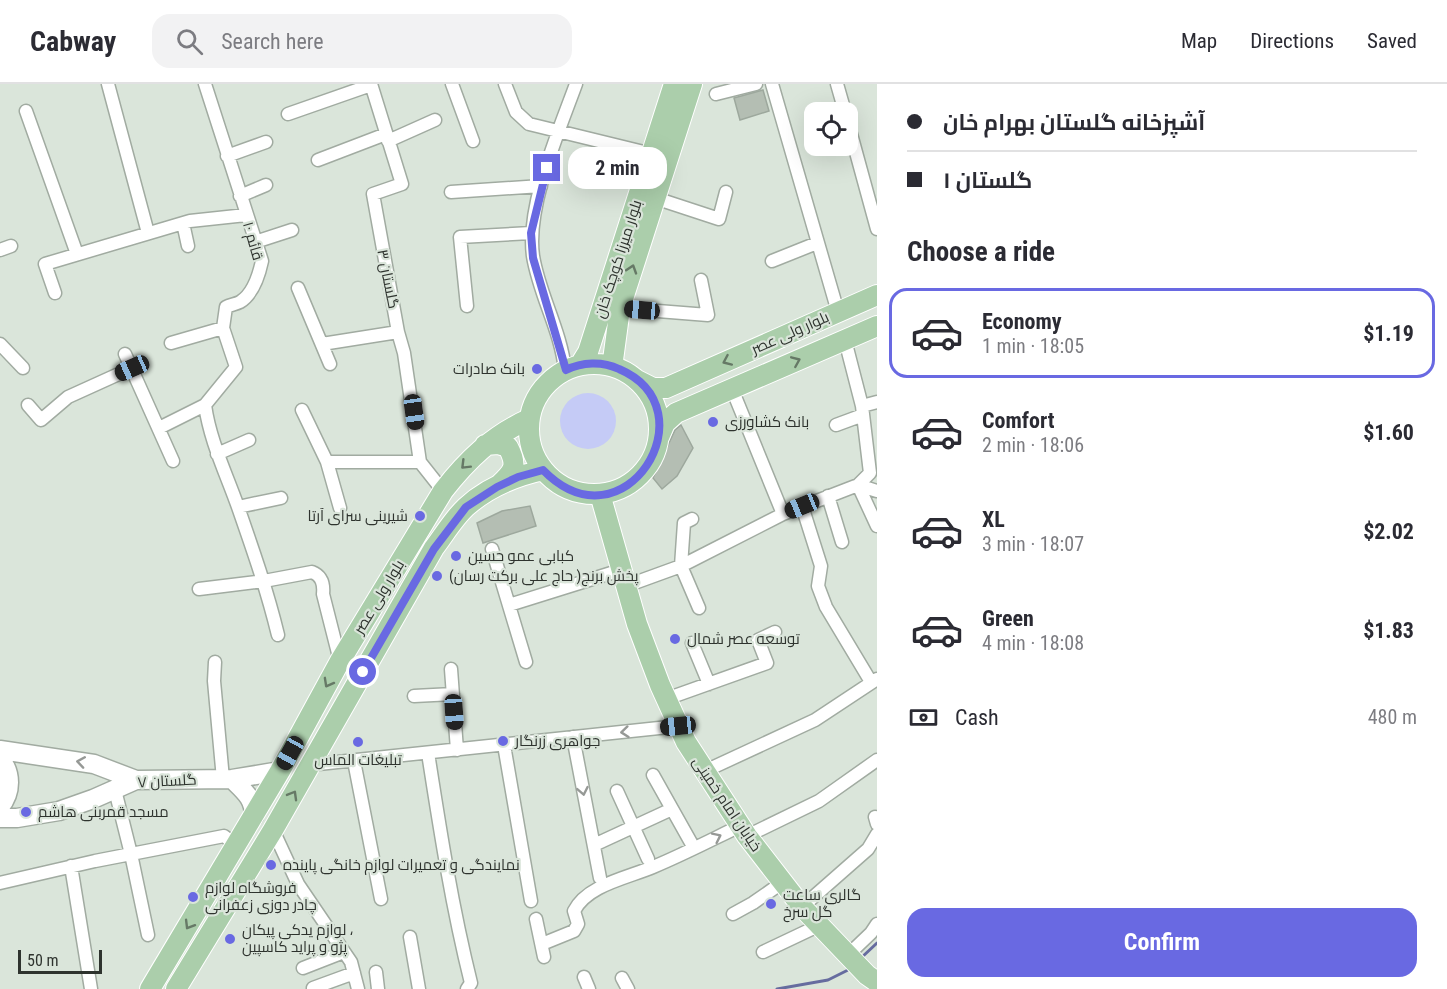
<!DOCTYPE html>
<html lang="en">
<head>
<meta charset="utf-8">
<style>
	body { margin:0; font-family:"Roboto Condensed",Cairo,sans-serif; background:#f2f2f3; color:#2b2b33; height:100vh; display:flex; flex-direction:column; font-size:22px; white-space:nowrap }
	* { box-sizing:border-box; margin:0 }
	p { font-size:20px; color:#7c7c81 }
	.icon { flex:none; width:33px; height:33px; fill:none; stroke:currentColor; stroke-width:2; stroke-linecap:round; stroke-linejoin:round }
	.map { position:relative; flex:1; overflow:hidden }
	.sheet { display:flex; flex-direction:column; background:#fff; width:570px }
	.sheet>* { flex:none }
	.top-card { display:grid; align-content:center; height:132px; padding:0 30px; background:#fff }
	.fabs { position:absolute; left:804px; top:18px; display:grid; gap:12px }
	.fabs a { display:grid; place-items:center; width:54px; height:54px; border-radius:12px; background:#fff; box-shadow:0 6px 24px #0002; font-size:30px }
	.scale { position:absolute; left:18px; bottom:15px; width:84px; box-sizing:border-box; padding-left:6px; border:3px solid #2e332e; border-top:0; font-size:16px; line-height:21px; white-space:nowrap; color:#2e332e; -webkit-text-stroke:4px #dae5da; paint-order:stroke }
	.end { position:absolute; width:27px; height:27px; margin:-14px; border:8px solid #6969e2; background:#fff; box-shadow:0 0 0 3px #fff }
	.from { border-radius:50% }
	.bubble { position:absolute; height:42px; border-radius:18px; background:#fff; box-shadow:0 6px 24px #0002; font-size:20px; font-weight:700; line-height:42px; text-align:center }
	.car { position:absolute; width:18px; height:36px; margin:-18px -9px; border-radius:8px; box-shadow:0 0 4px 2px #0007; background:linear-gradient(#222 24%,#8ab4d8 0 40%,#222 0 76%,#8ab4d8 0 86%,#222 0) }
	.top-card b { display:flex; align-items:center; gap:21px; height:57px; font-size:22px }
	.top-card b+b { border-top:2px solid #e1e1e2 }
	.top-card i { width:15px; height:15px; background:#2b2b33 }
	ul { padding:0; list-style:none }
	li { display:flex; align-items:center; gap:18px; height:90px; margin:0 12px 9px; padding:0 18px; border:3px solid transparent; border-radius:18px }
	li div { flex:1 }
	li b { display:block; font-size:22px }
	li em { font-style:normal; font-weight:700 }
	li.current { border-color:#6969e2 }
	li>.icon { width:54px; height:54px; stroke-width:1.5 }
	h2 { padding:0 30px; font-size:27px; line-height:72px }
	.pay { display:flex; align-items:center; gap:15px; height:66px; padding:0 30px; font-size:22px }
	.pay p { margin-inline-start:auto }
	.primary-button { display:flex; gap:12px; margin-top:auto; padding:12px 30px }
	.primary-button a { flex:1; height:69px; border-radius:18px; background:#6969e2; color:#fff; font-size:24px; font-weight:700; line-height:69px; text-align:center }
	header { display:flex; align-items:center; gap:36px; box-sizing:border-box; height:84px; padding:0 30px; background:#fff; border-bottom:2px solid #e1e1e2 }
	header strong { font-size:28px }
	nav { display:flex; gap:33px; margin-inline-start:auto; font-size:21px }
	.search { width:420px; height:54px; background:#f2f2f3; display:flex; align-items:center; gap:15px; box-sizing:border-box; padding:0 21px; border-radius:18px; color:#7c7c81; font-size:22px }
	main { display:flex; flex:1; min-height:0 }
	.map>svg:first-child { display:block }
	.green { fill:#c5cbf6 }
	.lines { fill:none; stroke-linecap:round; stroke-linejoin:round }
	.stream { stroke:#666c9f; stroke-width:3 }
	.building { fill:#b4beb3; stroke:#9da89d; stroke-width:1.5 }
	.street-casing { stroke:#a1aba1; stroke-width:15 }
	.secondary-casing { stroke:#a1aba1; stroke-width:21 }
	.primary-casing { stroke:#fff; stroke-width:22 }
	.street { stroke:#fff; stroke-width:12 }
	.secondary { stroke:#fff; stroke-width:18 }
	.primary { stroke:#abceab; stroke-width:20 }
	.oneway { stroke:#667966 }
	.oneway2 { stroke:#969996 }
	.route { stroke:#6969e2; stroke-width:8 }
	.poi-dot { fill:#6969e2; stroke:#dae5da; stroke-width:2 }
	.labels { text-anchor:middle; stroke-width:4.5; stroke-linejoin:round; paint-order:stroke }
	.street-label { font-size:15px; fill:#2e332e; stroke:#dae5da }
	.poi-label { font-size:15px; fill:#2e332e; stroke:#dae5da; text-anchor:start }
</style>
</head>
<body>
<header>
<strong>Cabway</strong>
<div class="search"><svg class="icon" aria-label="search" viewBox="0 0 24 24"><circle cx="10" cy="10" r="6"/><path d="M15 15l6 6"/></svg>Search here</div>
<nav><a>Map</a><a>Directions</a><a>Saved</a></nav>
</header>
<main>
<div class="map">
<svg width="877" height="905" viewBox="0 0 877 905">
	<rect width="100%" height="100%" fill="#dae5da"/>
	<path class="green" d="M560 337a28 28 0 1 1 56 0a28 28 0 1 1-56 0Z"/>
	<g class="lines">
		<path class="stream" d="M861,874l16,-15
			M777,905l51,-9 22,-11"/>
	</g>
	<path class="building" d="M763,6l6,21 -29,9 -6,-22z
		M681,341l12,23 -16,28 -15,13 -9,-11 22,-48z
		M530,422l6,20 -53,17 -6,-20 25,-12z"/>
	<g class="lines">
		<defs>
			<path id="street" d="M108,0l40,149
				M205,0l57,177c-3,14 -9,33 -22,41 -4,2 -10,3 -14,5l-3,21 13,39 -31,38c5,36 21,68 33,102 15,43 29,83 40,128
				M371,0l31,100 -29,10 25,138 6,21 16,109 23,29
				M452,0l21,57
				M505,0l11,28 13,12 123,30
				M772,0l66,228
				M837,0l8,28
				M716,10l40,-10
				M26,27l51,143
				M288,30l83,-29
				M848,39l29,106
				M388,57l47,-21
				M227,72l39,-14
				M318,76l68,-26
				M451,108l90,-6
				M240,112l26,-11
				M655,114l64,21 7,-27
				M183,139l5,23
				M255,158l37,-12
				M0,166l11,-4
				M772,177l45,-18
				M298,204l32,76
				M55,209l-10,-29 145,-43 56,-6
				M467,222l-7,-69 71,-4
				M620,224l88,7 -7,-35
				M171,259l52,-15
				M0,260l23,24
				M322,260l76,-12
				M125,270l48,107
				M565,286c-4,-39 -26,-76 -32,-114 -7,-50 26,-125 43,-172
				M732,305l51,125
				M28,321l13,15 27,-23 64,-29
				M862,322l15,-4
				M302,326l25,52 13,46
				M836,341l27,-10
				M159,344l46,-23
				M217,370l32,-14
				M327,378h93
				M858,401l19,41
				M858,401l19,6
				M828,412l14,46
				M802,422l19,60 -3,20 8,21 45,75
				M238,423l43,-9
				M692,435l-8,4 -3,43 18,42
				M492,465l34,113
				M626,502l55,-20 102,-52 75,-29 12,-12 -8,-67 -17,-66
				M199,505l65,-8 48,-9c10,4 12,12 11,22l17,67
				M509,521l112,-35
				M692,559l17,41
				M215,578l-1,19 9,98
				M451,585l6,81
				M414,612l39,-2
				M666,615l101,-36 -9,-23 17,-8
				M573,653l27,141
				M504,661l27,156
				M428,669c12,77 24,154 43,230l-4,6
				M354,677l27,138
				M309,681l369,-39
				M705,687l110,-51 62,-41
				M653,691l41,73
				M115,706l16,64 17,81
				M617,707l31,68
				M875,733l2,7
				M273,746l25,54 53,78 7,27
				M747,752l72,-35 58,-41
				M594,761l78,-36
				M71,782l20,123
				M0,799l95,-22 129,-25 12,9
				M802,823l66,-58 9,-15
				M733,830l20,-11 30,-21
				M536,835l8,38
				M410,853l9,52
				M542,860l32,-13 4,-7 -4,-13c13,-26 53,-33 79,-44 29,-12 58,-27 87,-41
				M763,868l57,-27
				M848,871l23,-22 6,-9
				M303,884l41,-16
				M376,888l2,17
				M584,893l5,12
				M622,894l6,11
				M313,904l41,-15"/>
			<path id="secondary" d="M0,666l94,14 42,16
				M0,674c12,15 12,34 0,49
				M232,695c12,12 22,19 22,37
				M0,734h17l42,-7 34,-12 43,-19 96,-1 48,-8"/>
			<path id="primary" d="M529 345a65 65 0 1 1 130 0a65 65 0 1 1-130 0Z
				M580,281l8,-13 86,-268
				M615,283l-2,-7 7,-52 72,-224
				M637,296l16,8h13l211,-93
				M659,353l6,-14 11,-10 201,-87
				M485,361l13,-1 10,3c10,19 6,24 -9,38
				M600,410l37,130 23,61 26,57 61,94 55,71 65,68 10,7
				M150,905l130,-218 60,-110 103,-170c24,-31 50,-56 86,-72
				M176,905l97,-159 161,-282c10,-13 20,-30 32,-41 21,-19 50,-31 77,-37"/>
		</defs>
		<use href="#street" class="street-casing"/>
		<use href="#secondary" class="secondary-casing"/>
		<use href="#primary" class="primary-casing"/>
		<use href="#street" class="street"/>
		<use href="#secondary" class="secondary"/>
		<use href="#primary" class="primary"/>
	</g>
	<defs><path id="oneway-chevron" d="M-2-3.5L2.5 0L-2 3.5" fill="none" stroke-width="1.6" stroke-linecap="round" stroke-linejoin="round" transform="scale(1.5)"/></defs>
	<g class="oneway">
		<use href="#oneway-chevron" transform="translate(632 185) rotate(-72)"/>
		<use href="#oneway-chevron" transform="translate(727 277) rotate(156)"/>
		<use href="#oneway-chevron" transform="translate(796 277) rotate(-23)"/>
		<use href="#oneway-chevron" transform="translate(465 381) rotate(135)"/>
		<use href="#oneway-chevron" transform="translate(328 599) rotate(119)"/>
		<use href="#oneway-chevron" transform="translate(293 711) rotate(-60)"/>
		<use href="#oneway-chevron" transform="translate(189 841) rotate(121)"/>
	</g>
	<g class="oneway2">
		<use href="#oneway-chevron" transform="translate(625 648) rotate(174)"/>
		<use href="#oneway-chevron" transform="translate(81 678) rotate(-171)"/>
		<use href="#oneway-chevron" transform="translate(583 707) rotate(79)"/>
		<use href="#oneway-chevron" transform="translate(717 753) rotate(-26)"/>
	</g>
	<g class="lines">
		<path class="route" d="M363,588l71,-123 32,-42 31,-20 21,-10 25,-7c81,83 170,-61 76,-101 -17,-8 -37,-7 -53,1l-33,-112 -2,-25 16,-65"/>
	</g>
	<g class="poi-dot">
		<circle cx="537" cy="285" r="6"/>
		<circle cx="713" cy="338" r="6"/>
		<circle cx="420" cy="432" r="6"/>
		<circle cx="456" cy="472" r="6"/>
		<circle cx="437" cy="492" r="6"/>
		<circle cx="675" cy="555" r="6"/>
		<circle cx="503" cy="657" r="6"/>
		<circle cx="358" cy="658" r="6"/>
		<circle cx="26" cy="728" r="6"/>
		<circle cx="271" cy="781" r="6"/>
		<circle cx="193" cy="813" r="6"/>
		<circle cx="771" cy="820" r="6"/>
		<circle cx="230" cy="855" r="6"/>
	</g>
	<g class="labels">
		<g class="street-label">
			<text transform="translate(253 157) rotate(74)" y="5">قائم ۱۰</text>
			<text transform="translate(618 175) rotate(-72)" y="5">بلوار میرزا کوچک خان</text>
			<text transform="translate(388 195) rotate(79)" y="5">گلستان ۳</text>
			<text transform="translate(790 249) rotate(-24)" y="5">بلوار ولی عصر</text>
			<text transform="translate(379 513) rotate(-59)" y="5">بلوار ولی عصر</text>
			<text transform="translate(167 697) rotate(-3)" y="5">گلستان ۷</text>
			<text transform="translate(727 720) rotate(56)" y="5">خیابان امام خمینی</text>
		</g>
		<g class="poi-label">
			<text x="525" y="290" text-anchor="end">بانک صادرات</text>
			<text x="725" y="343">بانک کشاورزی</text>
			<text x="408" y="437" text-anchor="end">شیرینی سرای آرتا</text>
			<text x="468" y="477">کبابی عمو حسین</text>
			<text x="449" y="497">پخش برنج( حاج علی برکت رسان)</text>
			<text x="687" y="560">توسعه عصر شمال</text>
			<text x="515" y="662">جواهری زرنگار</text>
			<text x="358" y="681" text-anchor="middle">تبلیغات الماس</text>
			<text x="38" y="733">مسجد قمربنی هاشم</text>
			<text x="283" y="786">نمایندگی و تعمیرات لوازم خانگی پاینده</text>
			<text x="205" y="809">فروشگاه لوازم<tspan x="205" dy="17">چادر دوزی زعفرانی</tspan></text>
			<text x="783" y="816">گالری ساعت<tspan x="783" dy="17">گل سرخ</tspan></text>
			<text x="242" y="851">لوازم یدکی پیکان ،<tspan x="242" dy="17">پژو و پراید کاسپین</tspan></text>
		</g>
	</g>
</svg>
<div class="fabs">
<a><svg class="icon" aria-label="locate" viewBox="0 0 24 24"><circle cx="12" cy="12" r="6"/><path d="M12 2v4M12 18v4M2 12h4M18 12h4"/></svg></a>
</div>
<div class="scale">50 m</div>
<i class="end from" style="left:363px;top:588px"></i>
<i class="end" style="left:547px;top:84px"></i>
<div class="bubble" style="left:568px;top:63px;width:99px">2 min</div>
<i class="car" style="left:642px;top:226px;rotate:275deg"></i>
<i class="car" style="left:132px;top:284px;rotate:246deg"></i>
<i class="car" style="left:414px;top:328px;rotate:172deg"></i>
<i class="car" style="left:802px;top:422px;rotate:248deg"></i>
<i class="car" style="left:454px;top:628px;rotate:176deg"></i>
<i class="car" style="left:678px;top:642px;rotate:264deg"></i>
<i class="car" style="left:290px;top:669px;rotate:209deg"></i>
</div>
<section class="sheet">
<div class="top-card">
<b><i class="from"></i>آشپزخانه گلستان بهرام خان</b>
<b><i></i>گلستان ۱</b>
</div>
<h2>Choose a ride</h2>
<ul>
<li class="current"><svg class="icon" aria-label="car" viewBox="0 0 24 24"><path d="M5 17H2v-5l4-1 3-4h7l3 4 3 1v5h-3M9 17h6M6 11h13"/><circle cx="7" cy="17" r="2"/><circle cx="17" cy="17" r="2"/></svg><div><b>Economy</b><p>1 min · 18:05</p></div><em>$1.19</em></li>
<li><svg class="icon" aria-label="car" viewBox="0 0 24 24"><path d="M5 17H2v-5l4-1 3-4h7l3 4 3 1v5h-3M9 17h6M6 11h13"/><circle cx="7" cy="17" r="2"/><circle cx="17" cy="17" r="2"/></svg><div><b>Comfort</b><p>2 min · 18:06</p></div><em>$1.60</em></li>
<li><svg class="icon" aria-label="car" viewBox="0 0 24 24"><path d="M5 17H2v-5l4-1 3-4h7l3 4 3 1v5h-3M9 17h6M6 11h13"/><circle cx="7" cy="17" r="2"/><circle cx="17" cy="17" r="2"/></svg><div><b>XL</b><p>3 min · 18:07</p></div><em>$2.02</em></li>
<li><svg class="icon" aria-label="car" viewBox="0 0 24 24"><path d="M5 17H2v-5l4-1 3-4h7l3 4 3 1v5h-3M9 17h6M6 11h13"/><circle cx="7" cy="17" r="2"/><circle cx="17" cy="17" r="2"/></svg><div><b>Green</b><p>4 min · 18:08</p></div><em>$1.83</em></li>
</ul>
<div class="pay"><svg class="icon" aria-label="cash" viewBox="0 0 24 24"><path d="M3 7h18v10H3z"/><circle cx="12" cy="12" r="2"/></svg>Cash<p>480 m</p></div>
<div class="primary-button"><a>Confirm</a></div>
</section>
</main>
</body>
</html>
